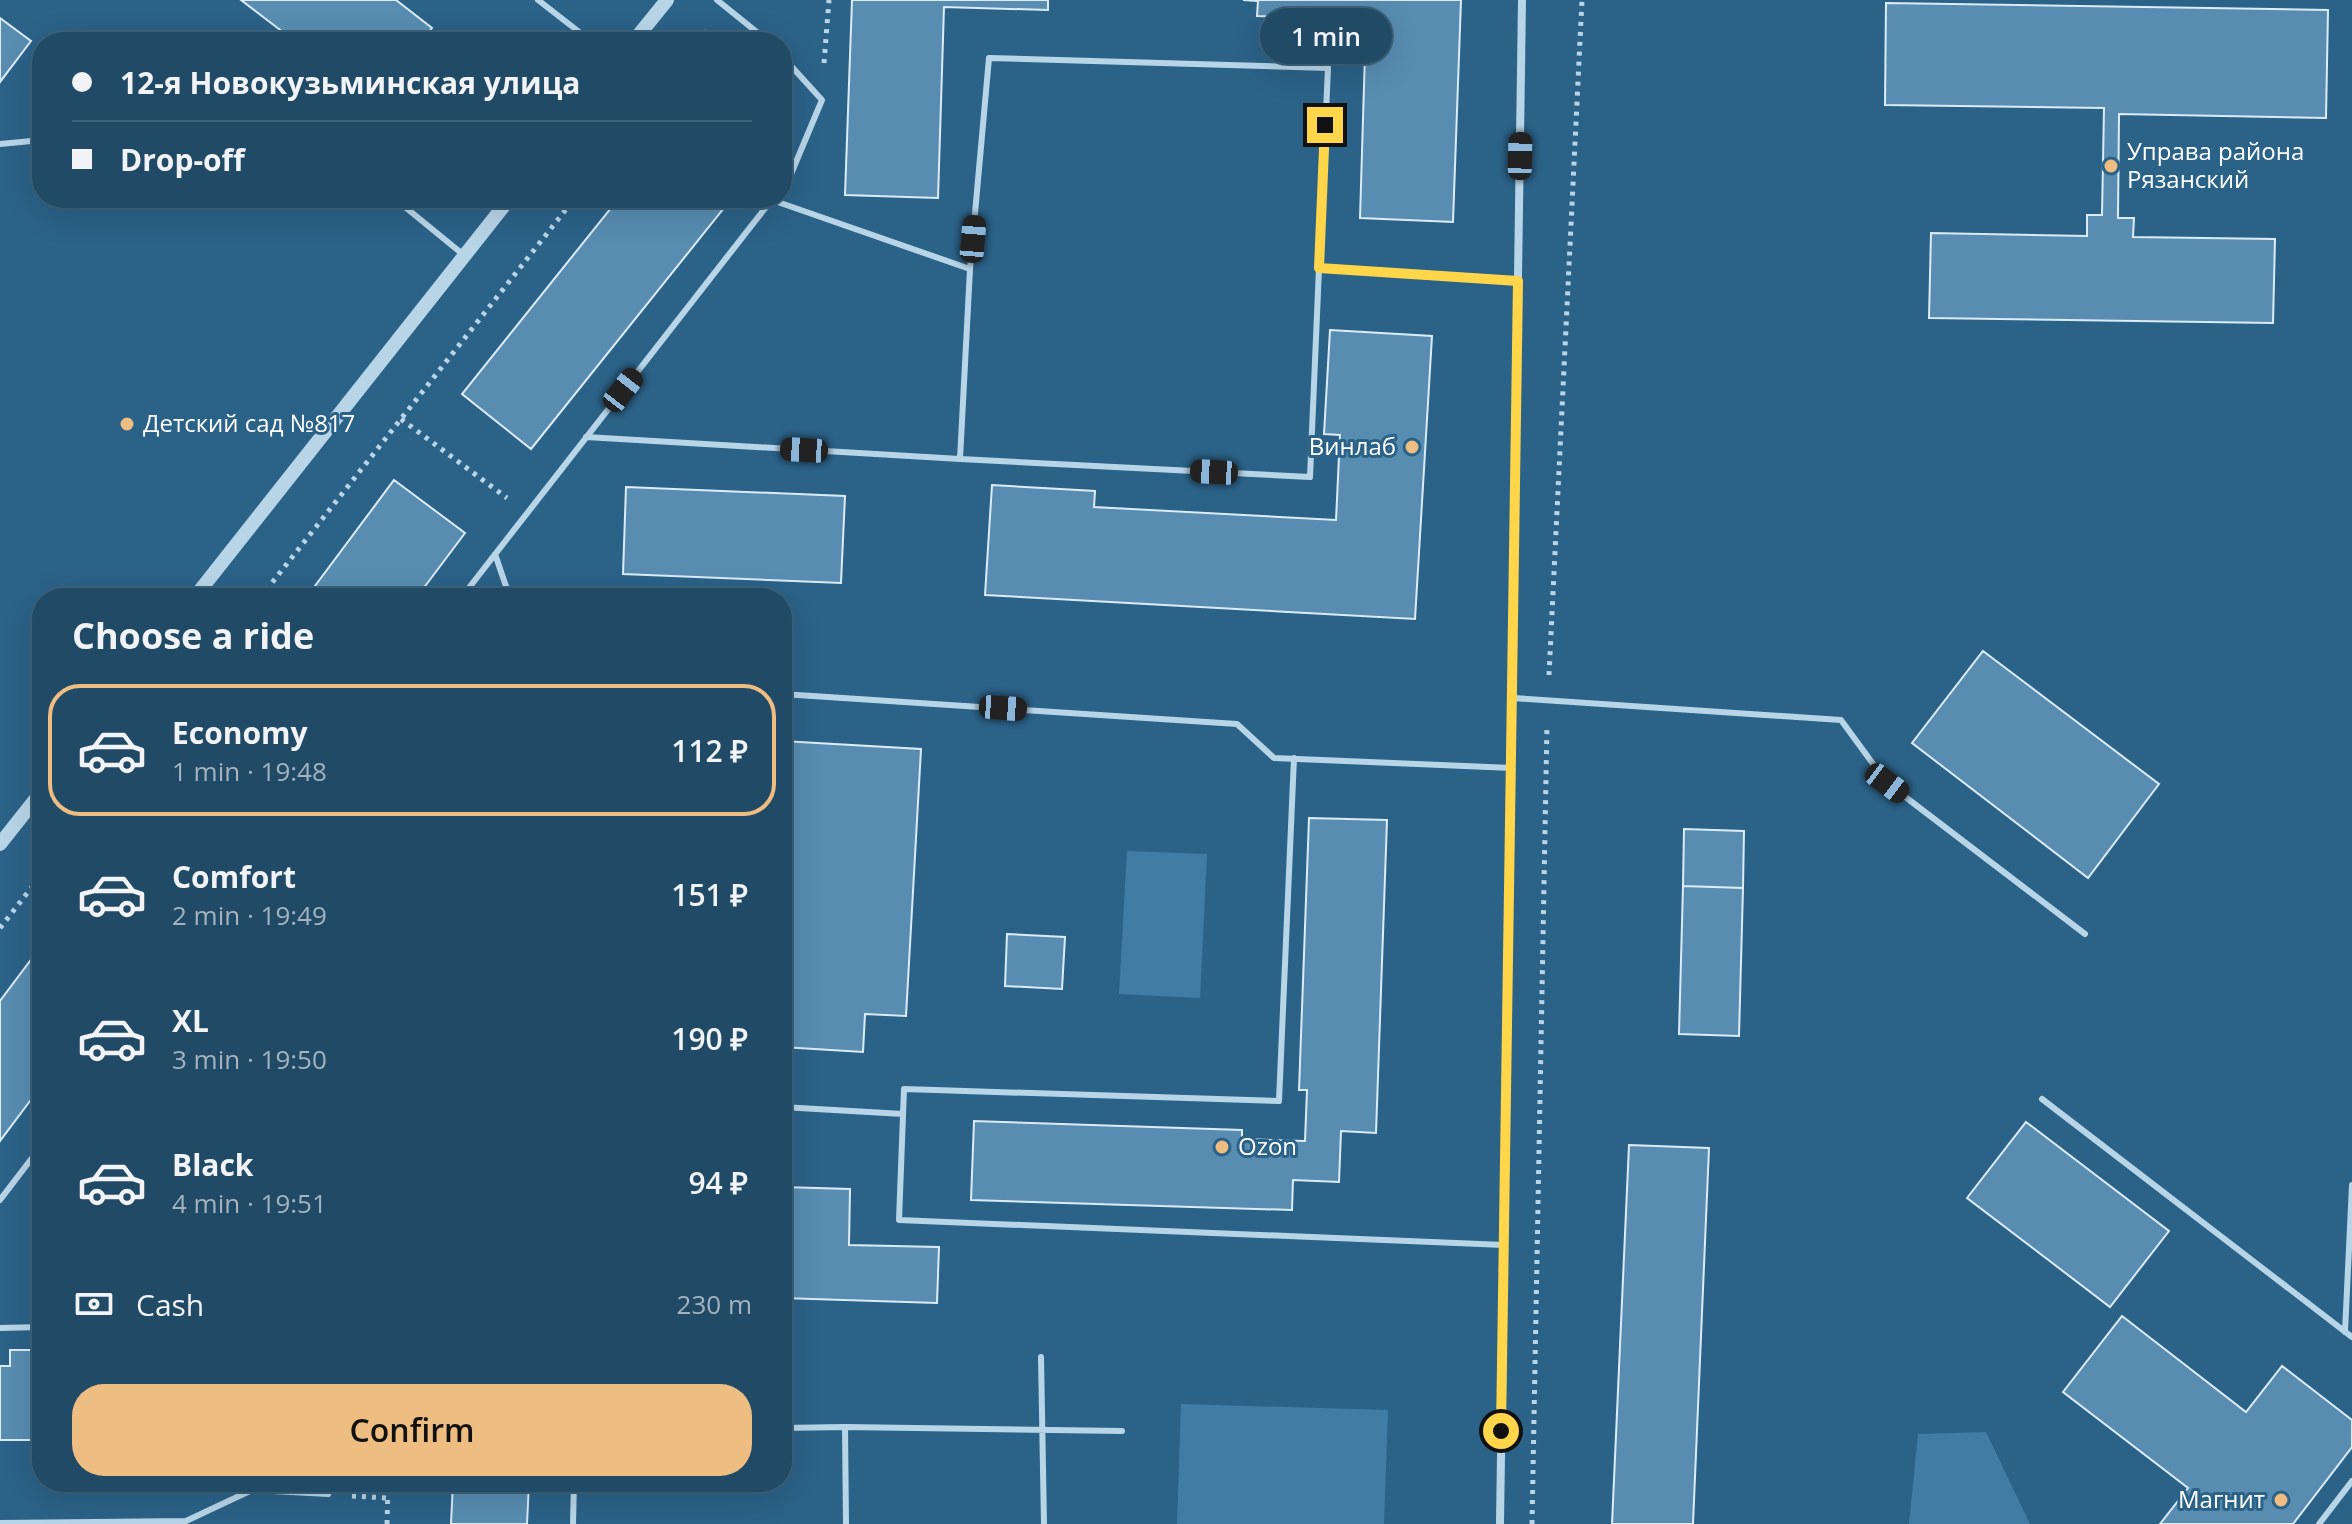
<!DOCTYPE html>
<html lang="en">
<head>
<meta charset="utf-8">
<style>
	body { margin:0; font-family:"Open Sans",sans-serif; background:#2d546f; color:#f1f3f6; height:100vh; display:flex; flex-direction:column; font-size:30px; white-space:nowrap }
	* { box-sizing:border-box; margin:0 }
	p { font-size:26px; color:#a2b3bf }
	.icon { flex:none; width:44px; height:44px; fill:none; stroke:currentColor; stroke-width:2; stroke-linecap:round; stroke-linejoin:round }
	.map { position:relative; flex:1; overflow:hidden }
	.sheet { position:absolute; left:32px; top:588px; width:760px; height:904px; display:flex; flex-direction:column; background:#204a66; border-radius:32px; box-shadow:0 8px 32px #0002,0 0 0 2px #3d627a }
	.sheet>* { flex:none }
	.guide { position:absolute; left:32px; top:32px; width:760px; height:176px; border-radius:32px; box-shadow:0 8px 32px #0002,0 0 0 2px #3d627a; display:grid; align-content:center; height:176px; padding:0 40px; background:#204a66 }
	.end { position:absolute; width:36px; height:36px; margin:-18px; border:10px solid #ffd54a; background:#111; box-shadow:0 0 0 4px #111 }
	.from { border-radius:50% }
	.bubble { position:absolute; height:56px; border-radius:28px; background:#204a66; box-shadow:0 8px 32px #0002,0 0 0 2px #3d627a; font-size:26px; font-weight:600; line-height:56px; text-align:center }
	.car { position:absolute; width:24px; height:48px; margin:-24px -12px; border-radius:10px; box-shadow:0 0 6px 2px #0007; background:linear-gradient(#222 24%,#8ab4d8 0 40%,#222 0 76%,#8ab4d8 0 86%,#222 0) }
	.guide b { display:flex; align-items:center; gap:28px; height:76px; font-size:30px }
	.guide b+b { border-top:2px solid #3d627a }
	.guide i { width:20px; height:20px; background:#f1f3f6 }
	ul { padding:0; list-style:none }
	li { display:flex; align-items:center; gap:24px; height:132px; margin:0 16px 12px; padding:0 24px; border:4px solid transparent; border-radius:32px }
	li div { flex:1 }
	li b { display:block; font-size:30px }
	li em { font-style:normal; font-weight:600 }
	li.active { border-color:#edbd81 }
	li>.icon { width:72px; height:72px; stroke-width:1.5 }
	h2 { padding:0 40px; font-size:36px; line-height:96px }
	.pay { display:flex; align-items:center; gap:20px; height:88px; padding:0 40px; font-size:30px }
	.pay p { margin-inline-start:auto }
	.action { display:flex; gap:16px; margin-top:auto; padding:16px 40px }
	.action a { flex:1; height:92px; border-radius:32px; background:#edbd81; color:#111; font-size:32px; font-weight:600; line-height:92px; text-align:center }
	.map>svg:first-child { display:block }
	.green { fill:#417ca4 }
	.building { fill:#588db1; stroke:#dcecf7; stroke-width:2 }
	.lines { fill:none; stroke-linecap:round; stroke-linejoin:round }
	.path { stroke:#b8d5e8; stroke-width:5; stroke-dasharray:4 6; stroke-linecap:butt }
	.service { stroke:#b8d5e8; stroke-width:6 }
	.minor { stroke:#b8d5e8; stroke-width:8 }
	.tertiary { stroke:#b8d5e8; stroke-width:14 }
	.route { stroke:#ffd54a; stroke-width:10 }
	.poi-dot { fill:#edbd81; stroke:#2b6288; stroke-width:3 }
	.labels { text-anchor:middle; stroke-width:6; stroke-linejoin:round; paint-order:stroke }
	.poi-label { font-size:24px; fill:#fff; stroke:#2b6288; text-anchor:start }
</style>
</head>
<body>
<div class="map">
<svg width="2352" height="1524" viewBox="0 0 2352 1524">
	<rect width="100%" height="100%" fill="#2b6288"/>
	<path class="green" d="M1127,851l80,3 -7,144 -81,-4z
		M1181,1404l207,6 -4,114h-207z
		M1986,1432l44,92h-121l9,-90z"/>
	<path class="building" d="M241,0h155l36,28 -11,14h-125z
		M852,0h196v10l-104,-3 -6,191 -93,-3z
		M1243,0h218l-8,222 -93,-4 6,-198 -109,-4 1,-15z
		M1886,3l442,7 -2,108 -207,-4 -1,104h16l-1,19 142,2 -2,84 -344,-5 2,-85 156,3v-21h15l2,-107 -219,-3z
		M0,18l31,23 -31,41z
		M619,198h113l-201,251 -69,-55z
		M1330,330l102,6 -17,283 -430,-24 7,-110 103,6 -1,16 242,13 4,-85 -16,-1z
		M394,480l71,53 -36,48 -13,17h-110z
		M626,487l219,9 -4,87 -218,-9z
		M1983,651l176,133 -71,94 -176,-135z
		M782,741l139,8 -15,267 -41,-2 -2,38 -81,-5z
		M1309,818l78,2 -11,313 -35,-2 -2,51 -46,-2 -1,30 -321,-10 3,-79 268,9v9l63,2 2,-51h-8z
		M1684,829l60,2 -1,57 -60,-2z
		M1683,886l60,2 -4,148 -60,-2z
		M1007,934l58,3 -3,52 -57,-3z
		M42,945v140l-42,56v-140z
		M2026,1122l143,109 -59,76 -143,-109z
		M1629,1145l80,3 -16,376h-81z
		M782,1187l68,2 -1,56 90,2 -2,56 -155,-5z
		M2122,1316l124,96 36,-46 70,54v27l-59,77h-133l28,-36 -125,-96z
		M10,1350h32v90h-42v-74h10z
		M453,1482h76l-2,42h-76z"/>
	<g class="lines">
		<path class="path" d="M698,42l12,-15
			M824,63l5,-63
			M401,419l106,79
			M260,598l315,-400
			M1549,675l33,-675
			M0,928l42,-54
			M352,1496l35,2
			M387,1524l1,-42
			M1532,1524l15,-799"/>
		<path class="service" d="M538,0l54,42
			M717,0l52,42
			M782,56l40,44 -31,74 -9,12
			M0,144l42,-4
			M394,198l71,58
			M772,200l198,69
			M1319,268l-9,209 -350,-18 10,-190 19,-211 339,10 -9,200 199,13
			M586,437l374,22
			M495,554l15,44
			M461,598l312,-400
			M782,694l455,30 37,34 238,10
			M1513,698l328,22 46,63 198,151
			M1294,758l-15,343 -375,-12 -5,131 605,25
			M2042,1099l310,238
			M782,1107l121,7
			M0,1200l42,-55
			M0,1328l42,-1
			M2345,1332l7,-147
			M1041,1357l3,167
			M845,1427l277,4
			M782,1428l63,-1 1,97
			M0,1523l186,-2 66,-31 76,4v-12
			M573,1524l1,-42
			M2319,1524l33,-43"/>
		<path class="minor" d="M1500,1524l22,-1524"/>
		<path class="tertiary" d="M633,42l34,-42
			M194,598l316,-400
			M0,844l42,-53"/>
	</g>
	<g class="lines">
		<path class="route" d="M1325,125l-6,143 199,13 -17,1150"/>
	</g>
	<g class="poi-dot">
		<circle cx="2111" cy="166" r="8"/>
		<circle cx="127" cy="424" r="8"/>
		<circle cx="1412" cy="447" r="8"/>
		<circle cx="1222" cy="1147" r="8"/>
		<circle cx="2281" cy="1500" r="8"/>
	</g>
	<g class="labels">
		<g class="poi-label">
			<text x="2127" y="160">Управа района<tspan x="2127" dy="28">Рязанский</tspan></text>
			<text x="143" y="432">Детский сад №817</text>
			<text x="1396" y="455" text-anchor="end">Винлаб</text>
			<text x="1238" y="1155">Ozon</text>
			<text x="2265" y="1508" text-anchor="end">Магнит</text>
		</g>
	</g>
</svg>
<i class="end from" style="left:1501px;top:1431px"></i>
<i class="end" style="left:1325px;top:125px"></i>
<div class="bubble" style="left:1260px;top:8px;width:132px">1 min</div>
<i class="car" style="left:1520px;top:156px;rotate:1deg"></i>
<i class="car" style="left:973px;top:239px;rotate:5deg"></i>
<i class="car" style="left:623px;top:390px;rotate:38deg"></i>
<i class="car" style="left:804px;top:450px;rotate:273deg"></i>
<i class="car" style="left:1214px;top:472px;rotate:273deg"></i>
<i class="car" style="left:1003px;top:708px;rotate:94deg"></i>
<i class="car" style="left:1887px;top:783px;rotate:127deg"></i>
<div class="guide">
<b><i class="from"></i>12-я Новокузьминская улица</b>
<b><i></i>Drop-off</b>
</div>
<section class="sheet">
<h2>Choose a ride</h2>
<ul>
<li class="active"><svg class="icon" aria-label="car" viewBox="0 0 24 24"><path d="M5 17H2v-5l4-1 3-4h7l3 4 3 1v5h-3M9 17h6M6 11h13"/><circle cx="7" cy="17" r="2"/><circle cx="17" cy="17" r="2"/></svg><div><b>Economy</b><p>1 min · 19:48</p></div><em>112 ₽</em></li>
<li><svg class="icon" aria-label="car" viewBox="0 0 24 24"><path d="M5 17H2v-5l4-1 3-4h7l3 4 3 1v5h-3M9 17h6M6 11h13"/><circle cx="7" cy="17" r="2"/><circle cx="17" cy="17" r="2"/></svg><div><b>Comfort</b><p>2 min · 19:49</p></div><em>151 ₽</em></li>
<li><svg class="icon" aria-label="car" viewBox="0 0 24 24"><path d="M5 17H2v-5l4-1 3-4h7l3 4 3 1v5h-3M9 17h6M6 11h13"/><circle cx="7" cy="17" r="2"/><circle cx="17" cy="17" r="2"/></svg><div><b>XL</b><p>3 min · 19:50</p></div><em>190 ₽</em></li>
<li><svg class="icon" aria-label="car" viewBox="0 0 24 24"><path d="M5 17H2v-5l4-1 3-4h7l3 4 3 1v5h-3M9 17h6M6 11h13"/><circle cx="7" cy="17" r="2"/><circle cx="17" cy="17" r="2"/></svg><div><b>Black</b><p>4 min · 19:51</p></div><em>94 ₽</em></li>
</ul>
<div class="pay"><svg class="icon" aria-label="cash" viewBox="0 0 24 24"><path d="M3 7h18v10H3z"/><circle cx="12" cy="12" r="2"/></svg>Cash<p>230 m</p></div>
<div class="action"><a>Confirm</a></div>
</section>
</div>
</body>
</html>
